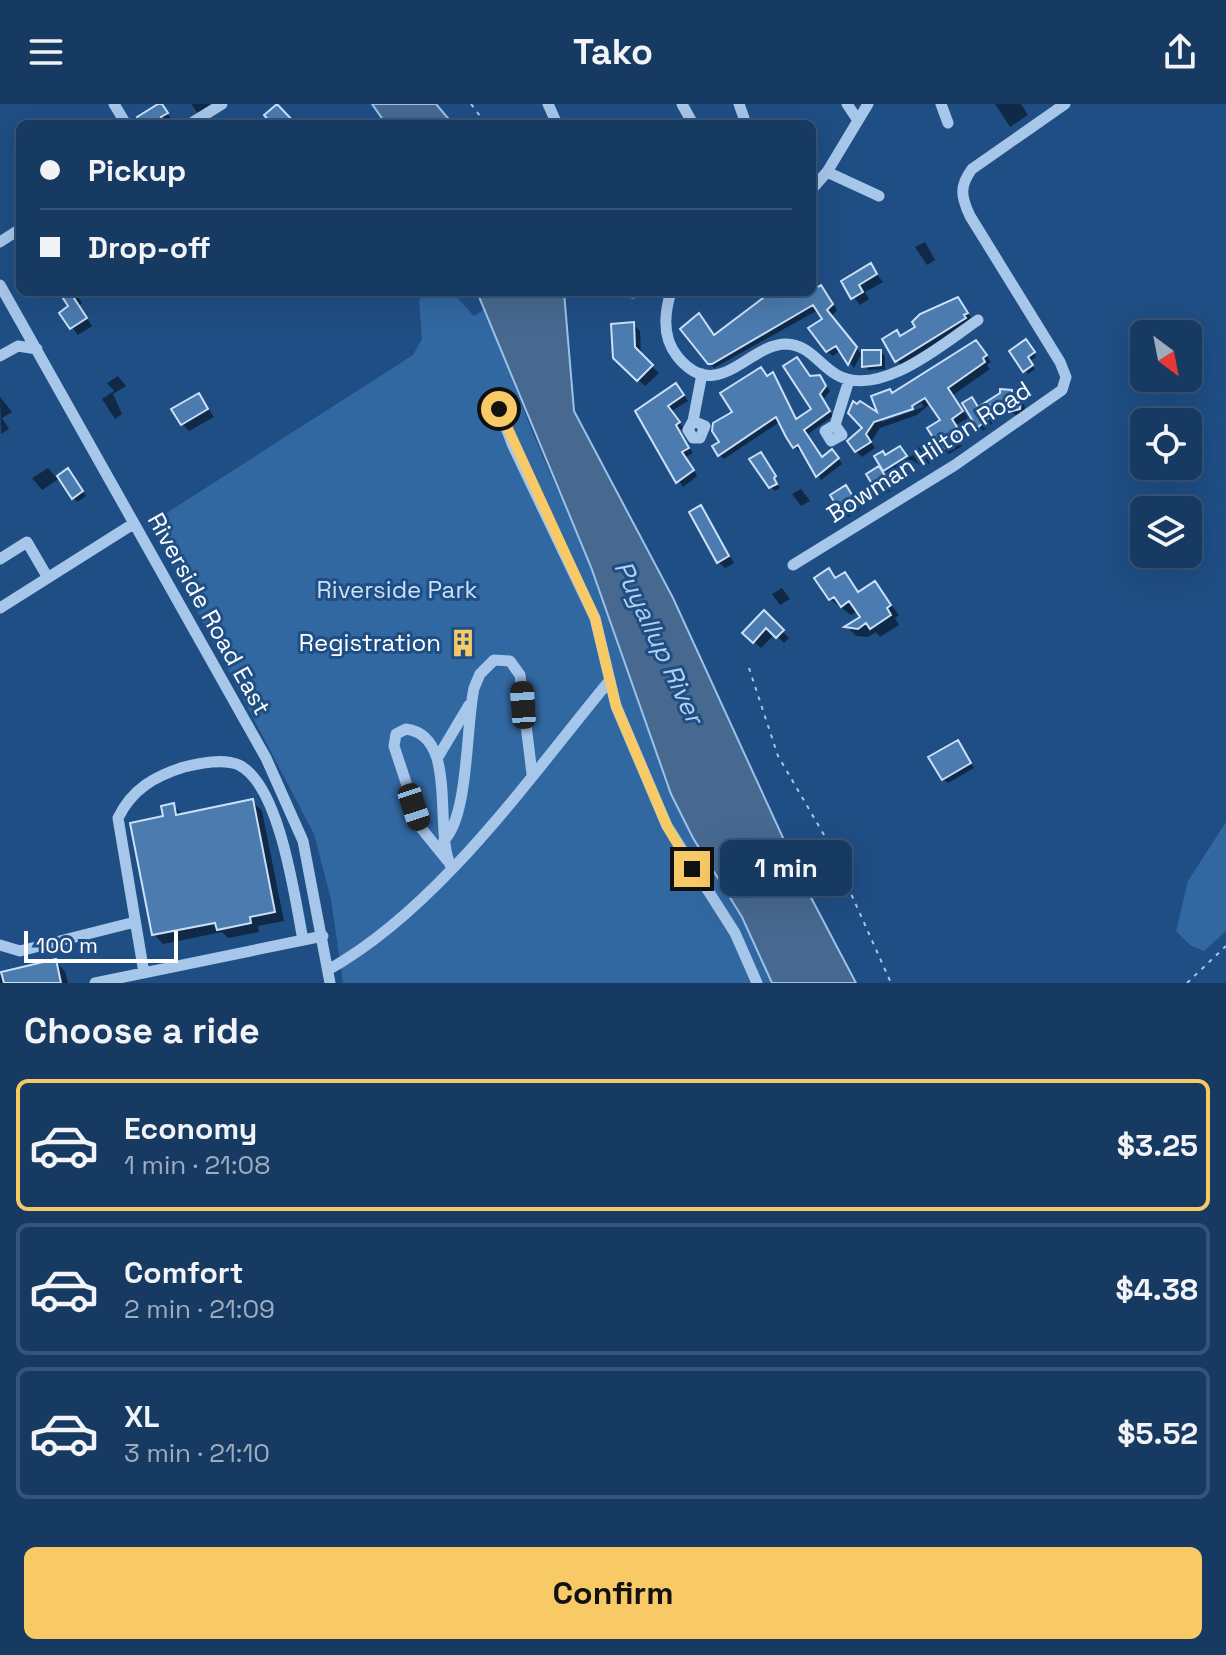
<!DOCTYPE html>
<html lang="en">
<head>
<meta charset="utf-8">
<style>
	body { margin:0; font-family:"Space Grotesk",sans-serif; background:#24456c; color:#f1f3f6; height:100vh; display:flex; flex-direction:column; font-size:30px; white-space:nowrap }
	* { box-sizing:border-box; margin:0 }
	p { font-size:26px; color:#9eadbe }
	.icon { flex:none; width:44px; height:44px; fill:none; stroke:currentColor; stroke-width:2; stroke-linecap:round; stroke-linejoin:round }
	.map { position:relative; height:879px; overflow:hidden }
	.panel { display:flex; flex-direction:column; background:#173a63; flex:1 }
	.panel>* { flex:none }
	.hud { position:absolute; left:16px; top:16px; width:800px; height:176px; border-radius:12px; box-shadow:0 8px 32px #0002,0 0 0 2px #365478; display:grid; align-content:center; height:176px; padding:0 24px; background:#173a63 }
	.needle { width:52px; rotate:148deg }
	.controls { position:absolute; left:1130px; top:216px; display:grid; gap:16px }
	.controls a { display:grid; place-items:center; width:72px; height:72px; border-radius:12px; background:#173a63; box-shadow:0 8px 32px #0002,0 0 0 2px #365478; font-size:40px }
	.scale { position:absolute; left:24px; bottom:20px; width:154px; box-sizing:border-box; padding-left:8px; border:4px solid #fff; border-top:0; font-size:22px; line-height:28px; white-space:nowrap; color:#fff; -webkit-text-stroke:6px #1f4e84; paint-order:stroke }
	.end { position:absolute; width:36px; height:36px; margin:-18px; border:10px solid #f8ca66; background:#111; box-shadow:0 0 0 4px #111 }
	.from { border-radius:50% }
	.bubble { position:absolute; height:56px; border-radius:12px; background:#173a63; box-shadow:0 8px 32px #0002,0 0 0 2px #365478; font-size:26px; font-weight:600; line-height:56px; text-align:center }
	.car { position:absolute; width:24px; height:48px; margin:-24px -12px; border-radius:10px; box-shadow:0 0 6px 2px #0007; background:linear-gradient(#222 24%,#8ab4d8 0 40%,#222 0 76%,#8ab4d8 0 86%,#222 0) }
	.hud b { display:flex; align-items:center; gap:28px; height:76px; font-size:30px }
	.hud b+b { border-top:2px solid #365478 }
	.hud i { width:20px; height:20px; background:#f1f3f6 }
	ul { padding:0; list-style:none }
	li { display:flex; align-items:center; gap:24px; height:132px; margin:0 16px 12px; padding:0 8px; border:4px solid #365478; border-radius:12px }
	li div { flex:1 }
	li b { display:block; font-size:30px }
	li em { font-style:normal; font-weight:600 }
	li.selected { border-color:#f8ca66 }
	li>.icon { width:72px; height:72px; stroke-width:1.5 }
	h2 { padding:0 24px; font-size:36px; line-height:96px }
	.cta { display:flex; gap:16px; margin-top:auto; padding:16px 24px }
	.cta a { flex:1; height:92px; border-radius:12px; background:#f8ca66; color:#111; font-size:32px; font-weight:600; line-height:92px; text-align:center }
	header { display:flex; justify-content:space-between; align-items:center; height:104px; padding:0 24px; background:#173a63; font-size:36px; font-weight:600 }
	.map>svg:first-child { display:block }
	.green { fill:#3268a2 }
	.water { fill:#476990; stroke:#9ac2eb; stroke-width:2 }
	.shadow { fill:#0007; fill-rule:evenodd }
	.building { fill:#4b7baf; stroke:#cbe0f7; stroke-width:2 }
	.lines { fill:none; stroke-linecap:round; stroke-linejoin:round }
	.path { stroke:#a6c6ea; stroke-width:2; stroke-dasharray:4 6; stroke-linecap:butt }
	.minor { stroke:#a6c6ea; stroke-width:11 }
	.route { stroke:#f8ca66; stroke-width:10 }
	.labels { text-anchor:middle; stroke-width:6; stroke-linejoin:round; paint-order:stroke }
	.street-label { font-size:24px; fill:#fff; stroke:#1f4e84 }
	.park-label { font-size:24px; fill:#cbe0f7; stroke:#1f4e84 }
	.poi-label { font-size:24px; fill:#fff; stroke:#1f4e84; text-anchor:end }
	.water-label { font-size:26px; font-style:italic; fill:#b2d0f1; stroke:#1f4e84 }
</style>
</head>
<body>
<header><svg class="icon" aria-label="menu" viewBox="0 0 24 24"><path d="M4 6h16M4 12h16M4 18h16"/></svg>Tako<svg class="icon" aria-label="share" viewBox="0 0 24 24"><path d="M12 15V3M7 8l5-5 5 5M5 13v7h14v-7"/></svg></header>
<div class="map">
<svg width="1226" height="879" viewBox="0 0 1226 879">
	<rect width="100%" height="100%" fill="#1f4e84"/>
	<path class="green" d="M452,188l22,24 11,-7 48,125 58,133 80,227 22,44 49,79 30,66h-429l-12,-84 -17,-65 -163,-311 262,-168 9,-16 -3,-39 11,-8z
		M1226,718v109l-22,20 -14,-6 -14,-14 12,-50z"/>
	<path class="water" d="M372,0h64l17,20h-67z
		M477,188h87l10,119 99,187 133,290 50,95h-84l-30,-66 -49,-79 -22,-44 -80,-227z"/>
	<path class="shadow" d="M191,0h33l-23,14z
		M995,0h26l7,11 -18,12z
		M160,1l13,16 -6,3h-23z
		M20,37v13l-6,-9z
		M925,138l10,18 -8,5 -12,-18z
		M870,162l13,16 -18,10 4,7 -9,6 -17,-23z
		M64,188l13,3 5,8 -3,2 13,21 -14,9 -16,-22 9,-6z
		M777,188h15l8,8 26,-8 11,18 -6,7 30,37 -7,14 -13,-18 -8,6 -6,-5 -3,-32 -6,-9 -104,58 -32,-39 17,-14 16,22z
		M958,195l14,20 -70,48 -18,-27 18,-2z
		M633,220l7,7 1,25 18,17 -14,13 -31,-29z
		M1029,241l7,12 -6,4 5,8 -7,5 -16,-23z
		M982,244l9,14 -4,3 3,4 -37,26 15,23 -12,7 5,8 -5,3 6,10 -13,8 -6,-6 -1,-27 -11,-18 -14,12 -37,13 -9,14 4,6 -13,9 -6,-6 9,-23 16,-11 12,-23zM922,299l1,4 -41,15v-4z
		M881,248l4,4v13l-16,1 -5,-4z
		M773,271l24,46 17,-11 -3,-32 13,4 6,9 -7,9 10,16 -26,19 15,23 15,-2 5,8 -21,16 -19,-31 -3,2 -4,-4 -14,-26 -57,38 -5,-4 16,-42z
		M118,272l8,10 -13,8 9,20 -7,5 -13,-20 12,-8 -7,-8z
		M681,286l7,11 -16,10 11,17 -4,2 14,23 -7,4 11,19 -14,11 -46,-76z
		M1012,288l13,14 -1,7 -9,2 -5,-5 -22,-2 6,14 -11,9 -18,-27 14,5z
		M199,291l15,22 -25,14 -7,-7z
		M0,293l12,15 -10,6 7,11 -8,5z
		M919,343l11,16 -6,4 -12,-7 -23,13 -3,-2 30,-18 -2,-3z
		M761,350l19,34 -5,3 -4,-4z
		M48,364l9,10 11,-7 18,25 -9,6 -17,-24 -18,12 -10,-12z
		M879,364l14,21 -10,6 -4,-4z
		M801,385l9,12 -9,5 -9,-12z
		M850,388l10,18 -12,7 -5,-4z
		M701,403l33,56 -9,5 -7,-6z
		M828,467l9,8 8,-5 15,20 15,-10 24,31 -4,3 4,7 -19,12 -4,-5 -8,5 -12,-1 -8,-8 14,-10 -4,-7 -7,4 -21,-16z
		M782,484l8,11 -10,6 -8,-11z
		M764,509l25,25 -5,5 -9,-9 -14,14 -16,-15z
		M957,638l17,26 -26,15 -5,-4z
		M252,697l10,10 22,110 -26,5 1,6 -31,6 -6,-6 -59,12 -9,-10 11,-116 8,-12 10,9z
		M55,857l10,10 3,12h-68v-9z"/>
	<path class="building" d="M158,0h4l6,9 -7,4 5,7h-25l-4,-7z
		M277,0l19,20 -25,-1 -7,-8z
		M871,159l6,11 -18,11 4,7 -12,7 -10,-18z
		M821,181l12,19 -6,6 30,37 -9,18 -12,-19 -10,6 -18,-24 14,-9 -9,-14 -101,59h-4l-28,-35 19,-16 15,22 57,-43h25l4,5z
		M59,188h23l-8,6 13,20 -17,11 -11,-16 9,-7z
		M958,193l10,16 -4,2 2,3 -71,44 -13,-23 15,-9 3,6 15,-9 -3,-5 8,-8z
		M634,218l1,25 18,18 -16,16 -24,-23 -2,-34z
		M1026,235l9,13 -7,5 5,8 -10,7 -14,-21z
		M976,236l11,15 -4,3 2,4 -37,26 15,23 -11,8 5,8 -5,3 6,9 -17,11 -14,-22 13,-8 -15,-22 -13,8 1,3 -39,13 -8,12 5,8 -16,10 -8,-11 15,-13 -14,-15 5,-12 4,3 3,-3 17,11 -6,-16 19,-7 2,4z
		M862,246h19v15l-19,2z
		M797,253l13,19 10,-1 6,11 -6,8 10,17 -26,19 18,27 10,-8 7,9 -23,19 -18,-32 -5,3 -7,-11 -10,-20 -58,39 -6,-10 7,-4 -7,-11 1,-8 19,-11 -12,-19 41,-26 6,9 6,-4 23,47 15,-10 -28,-43z
		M676,279l8,12 -16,11 12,16 -4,3 13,23 -7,4 12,18 -18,13 -41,-72z
		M1000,285l12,1v4l9,5 -1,10 -11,3v-5l-23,-2 4,12 -13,11 -15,-25 10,-6 6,10 22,-14z
		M199,289l9,16 -27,16 -10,-16z
		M900,342l7,10 -24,15 -9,-15 9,-5 2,4z
		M761,348l15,24 -2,2 3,6 -8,4 -20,-29z
		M879,362l11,18 -13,8 -11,-18z
		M68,364l15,23 -11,8 -15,-23z
		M846,381l12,20 -16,9 -12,-19z
		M701,401l28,51 -12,7 -28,-51z
		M829,464l6,10 10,-6 13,20 17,-11 16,24 -4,3 4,7 -21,14 -4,-6 -8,6 -14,-2 16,-10 -11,-16 -8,6 -7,-10 -5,3 -15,-22z
		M764,506l20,20 -8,8 -10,-10 -13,15 -11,-10z
		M958,636l13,23 -29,17 -14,-23z
		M253,695l22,113 -25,5 1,6 -34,7 -2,-7 -63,12 -22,-112 33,-7 -2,-10 13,-3 2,12z
		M56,855l5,24h-57l-3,-11z"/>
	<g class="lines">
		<path class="path" d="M471,0l15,20
			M749,564l29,88 49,84 64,143
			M1187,879l39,-37"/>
		<path class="minor" d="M114,0l12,20
			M548,0l9,20
			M682,0l11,20
			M739,0l7,20
			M847,0l10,15
			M941,0l7,19
			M190,20l32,-20
			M827,68l52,24
			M812,85l15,-17 41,-68
			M0,138l20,-13
			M0,181l266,473 37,83 27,142
			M671,188c-7,22 -9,45 6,64 40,50 71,-12 109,-12 24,1 32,20 51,31 43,24 107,-32 141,-55
			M633,189l1,-1
			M0,252l18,-10 19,3
			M499,305l14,37 82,172 21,88 51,120 68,107 22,50
			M693,317l12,5 -5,12h-7l-5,-8 5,-9 9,-47
			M835,321l7,10 -11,6 -6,-10 10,-6 14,-45
			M0,455l27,-17 21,36
			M793,461l162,-100 107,-75 4,-13 -6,-15 -90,-146c-9,-19 -11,-30 2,-47l93,-65
			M0,504l133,-84
			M438,653l31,-52
			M444,736c25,-24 22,-116 30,-152l6,-14 14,-14 16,1 10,14 12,99
			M447,756l-26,-32 -27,-82 2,-12 10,-5c54,7 26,103 46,140
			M0,841l20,6 115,-29
			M328,866c111,-62 201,-192 282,-290
			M144,869l-26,-155c14,-29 37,-42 66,-51 16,-4 39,-9 55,-2 41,20 56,134 64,175
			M95,879l228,-47"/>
	</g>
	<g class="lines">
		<path class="route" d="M499,305l96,209 21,88 51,120 25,43"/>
	</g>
	<defs>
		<symbol id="building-bare" viewBox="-9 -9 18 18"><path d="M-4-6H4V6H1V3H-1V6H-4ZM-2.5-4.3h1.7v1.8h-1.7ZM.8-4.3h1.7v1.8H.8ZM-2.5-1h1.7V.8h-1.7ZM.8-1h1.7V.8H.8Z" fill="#f8ca66" stroke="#1f4e84" stroke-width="2.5" paint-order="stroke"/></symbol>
	</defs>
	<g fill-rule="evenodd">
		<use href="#building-bare" x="443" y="519" width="40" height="40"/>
	</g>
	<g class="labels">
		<g class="street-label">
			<text transform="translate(929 348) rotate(-33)" y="8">Bowman Hilton Road</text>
			<text transform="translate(209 510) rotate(61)" y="8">Riverside Road East</text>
		</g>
		<g class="park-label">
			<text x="397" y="494">Riverside Park</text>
		</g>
		<g class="poi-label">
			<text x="441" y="547">Registration</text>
		</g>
		<g class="water-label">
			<text transform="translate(659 538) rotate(65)" y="9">Puyallup River</text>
		</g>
	</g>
</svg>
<div class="controls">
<a><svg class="needle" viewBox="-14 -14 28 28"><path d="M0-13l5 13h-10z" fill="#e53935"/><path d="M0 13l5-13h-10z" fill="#9eadbe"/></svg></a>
<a><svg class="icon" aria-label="locate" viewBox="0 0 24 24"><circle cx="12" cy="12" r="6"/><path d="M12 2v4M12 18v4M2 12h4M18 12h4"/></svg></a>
<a><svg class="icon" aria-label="layers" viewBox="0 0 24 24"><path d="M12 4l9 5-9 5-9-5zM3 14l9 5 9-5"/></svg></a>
</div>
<div class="scale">100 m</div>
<i class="end from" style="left:499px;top:305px"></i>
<i class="end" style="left:692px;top:765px"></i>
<div class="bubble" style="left:720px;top:736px;width:132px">1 min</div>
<i class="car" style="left:523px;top:601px;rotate:356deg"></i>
<i class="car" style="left:414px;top:703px;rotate:162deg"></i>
<div class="hud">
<b><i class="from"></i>Pickup</b>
<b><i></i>Drop-off</b>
</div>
</div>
<section class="panel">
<h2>Choose a ride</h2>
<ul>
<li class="selected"><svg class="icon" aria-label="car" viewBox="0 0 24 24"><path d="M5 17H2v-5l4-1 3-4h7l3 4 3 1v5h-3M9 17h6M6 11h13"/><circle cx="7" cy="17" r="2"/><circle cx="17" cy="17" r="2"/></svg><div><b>Economy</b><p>1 min · 21:08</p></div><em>$3.25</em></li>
<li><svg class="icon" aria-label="car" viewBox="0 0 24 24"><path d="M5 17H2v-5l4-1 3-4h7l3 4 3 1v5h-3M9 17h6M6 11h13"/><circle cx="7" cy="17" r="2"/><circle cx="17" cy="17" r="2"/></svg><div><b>Comfort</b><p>2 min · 21:09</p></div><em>$4.38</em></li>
<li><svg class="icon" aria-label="car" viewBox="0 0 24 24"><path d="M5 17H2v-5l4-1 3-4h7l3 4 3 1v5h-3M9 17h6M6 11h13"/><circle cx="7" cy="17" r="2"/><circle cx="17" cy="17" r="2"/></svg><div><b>XL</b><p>3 min · 21:10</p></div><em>$5.52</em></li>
</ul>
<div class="cta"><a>Confirm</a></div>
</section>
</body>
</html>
